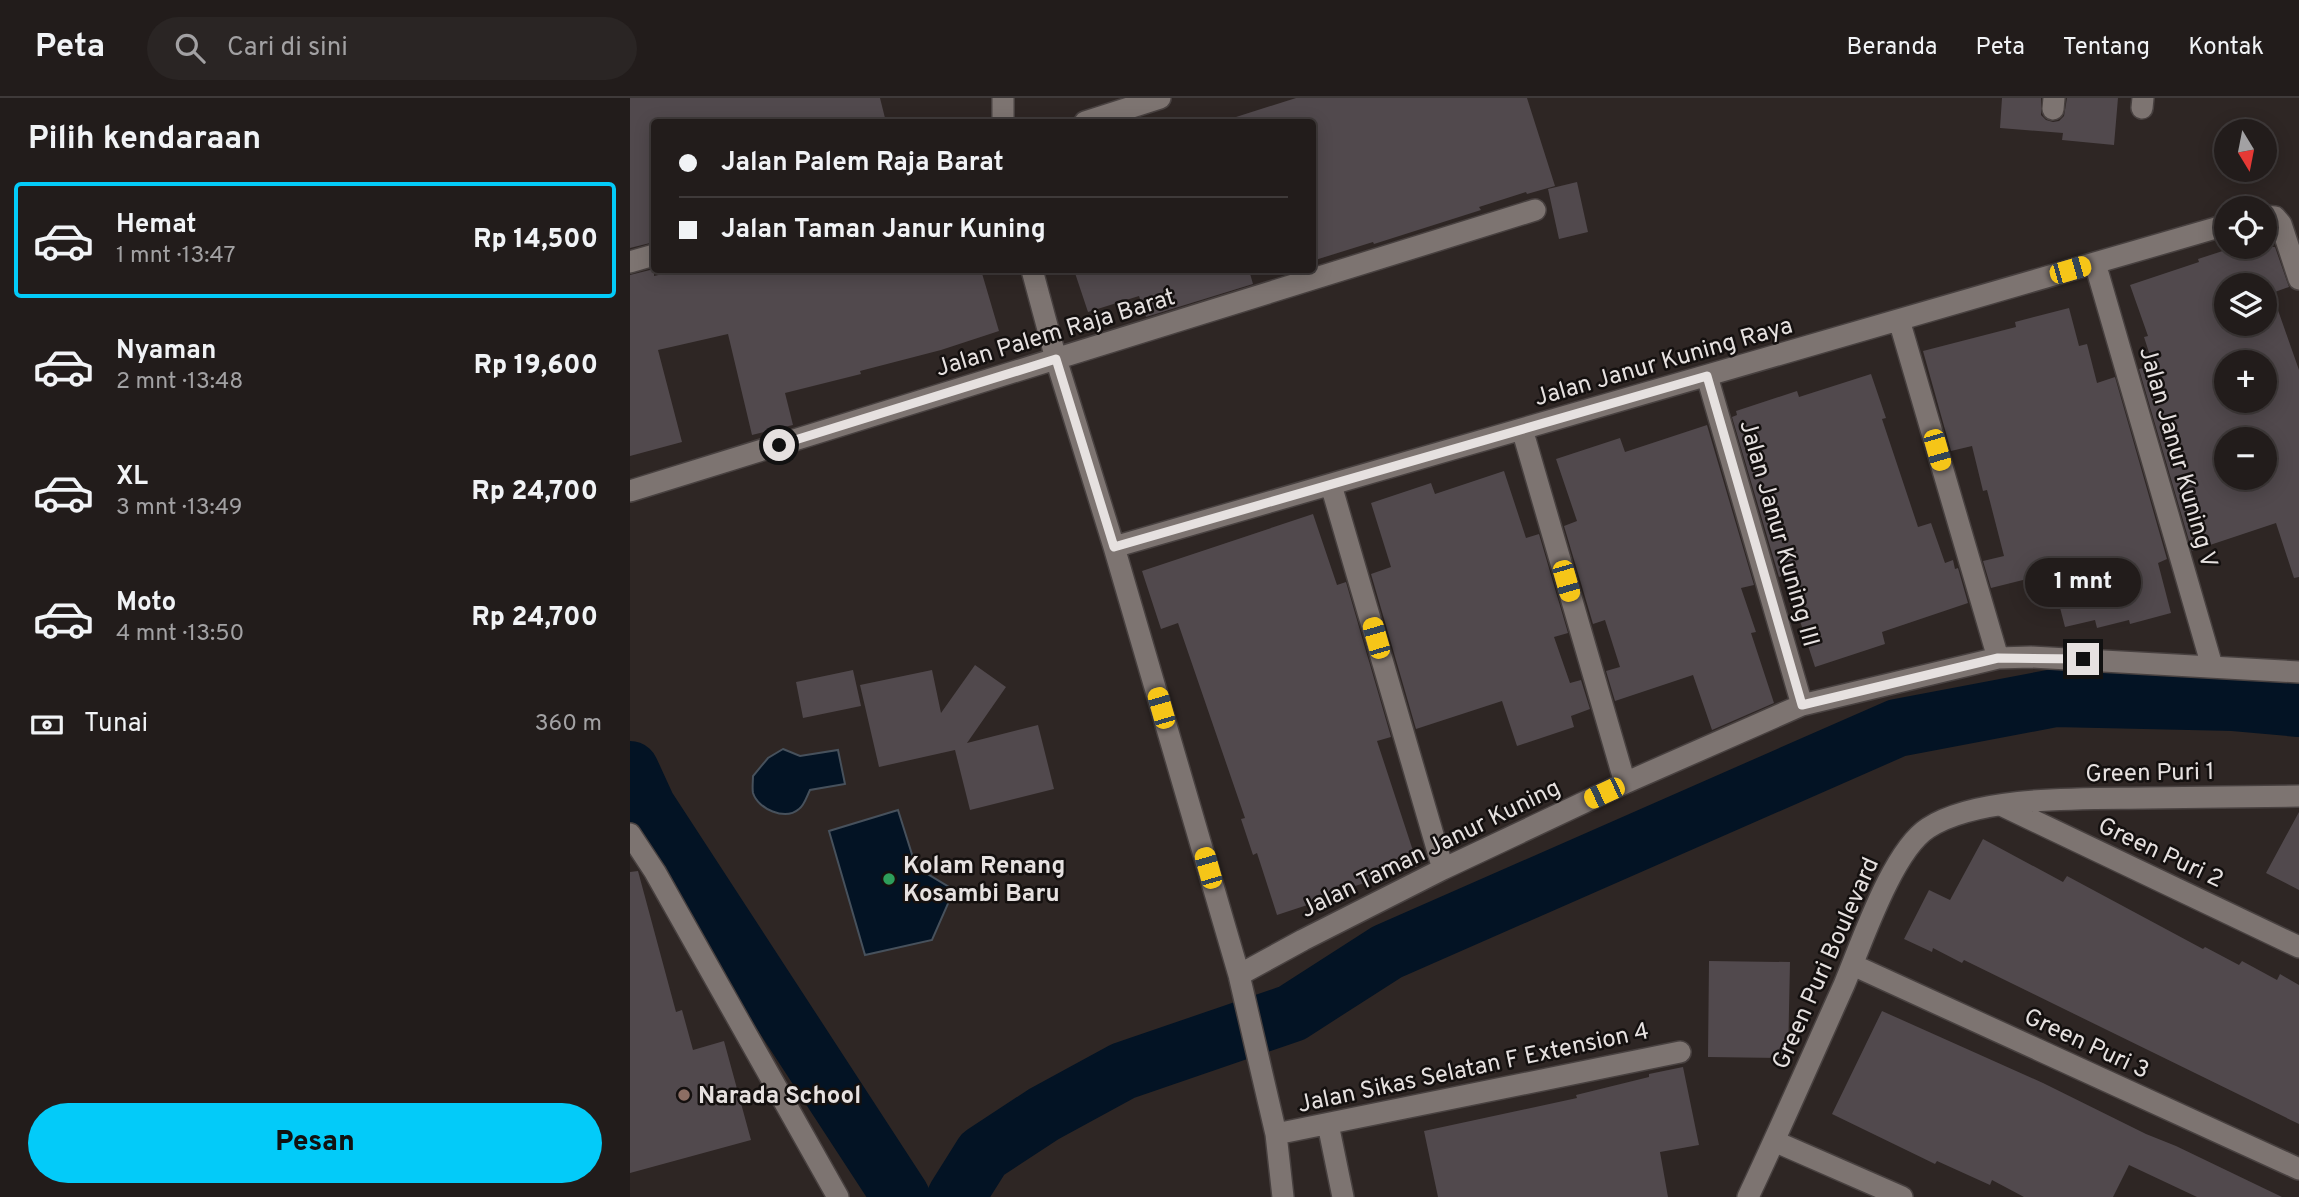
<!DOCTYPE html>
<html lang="id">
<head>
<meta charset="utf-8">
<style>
	body { margin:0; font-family:Overpass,sans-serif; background:#2a2524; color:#f1f3f6; height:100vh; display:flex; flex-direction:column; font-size:26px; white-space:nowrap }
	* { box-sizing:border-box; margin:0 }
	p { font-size:23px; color:#a2a1a3 }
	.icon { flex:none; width:38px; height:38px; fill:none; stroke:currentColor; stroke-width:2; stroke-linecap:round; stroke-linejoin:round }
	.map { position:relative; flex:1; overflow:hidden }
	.sheet { display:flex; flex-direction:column; background:#221c1b; width:630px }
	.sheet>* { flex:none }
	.banner { position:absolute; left:21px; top:21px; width:665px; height:154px; border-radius:7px; box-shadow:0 4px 18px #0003,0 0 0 2px #3f3a3a; display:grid; align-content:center; height:154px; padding:0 28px; background:#221c1b }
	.needle { width:46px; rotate:170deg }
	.buttons { position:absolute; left:1584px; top:21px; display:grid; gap:14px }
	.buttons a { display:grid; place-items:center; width:63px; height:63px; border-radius:50%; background:#221c1b; box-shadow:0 4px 18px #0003,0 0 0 2px #3f3a3a; font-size:35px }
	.end { position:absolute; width:32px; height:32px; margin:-16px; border:9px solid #e6e1e0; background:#111; box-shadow:0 0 0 4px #111 }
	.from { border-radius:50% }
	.bubble { position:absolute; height:49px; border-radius:24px; background:#221c1b; box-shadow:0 4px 18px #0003,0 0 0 2px #3f3a3a; font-size:23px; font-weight:800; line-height:49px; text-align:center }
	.car { position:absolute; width:21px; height:42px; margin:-21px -10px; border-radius:9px; box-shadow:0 0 5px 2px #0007; background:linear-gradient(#f5c518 24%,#345 0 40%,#f5c518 0 76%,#345 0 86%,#f5c518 0) }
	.banner b { display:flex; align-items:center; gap:24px; height:66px; font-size:26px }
	.banner b+b { border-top:2px solid #3f3a3a }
	.banner i { width:18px; height:18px; background:#f1f3f6 }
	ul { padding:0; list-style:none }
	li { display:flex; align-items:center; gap:21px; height:116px; margin:0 14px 10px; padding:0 14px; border:4px solid transparent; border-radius:7px }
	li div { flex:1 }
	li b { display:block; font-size:26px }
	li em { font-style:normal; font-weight:800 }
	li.on { border-color:#03cbf9 }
	li>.icon { width:63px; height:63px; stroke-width:1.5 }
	h2 { padding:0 28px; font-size:32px; line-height:84px }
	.pay { display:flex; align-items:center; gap:18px; height:77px; padding:0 28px; font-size:26px }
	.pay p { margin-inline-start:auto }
	.button { display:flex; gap:14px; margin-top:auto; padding:14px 28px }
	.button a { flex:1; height:80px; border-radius:42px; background:#03cbf9; color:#111; font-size:28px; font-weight:800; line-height:80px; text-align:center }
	header { display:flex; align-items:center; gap:42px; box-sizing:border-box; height:98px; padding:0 35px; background:#221c1b; border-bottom:2px solid #3f3a3a }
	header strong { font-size:33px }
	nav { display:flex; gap:38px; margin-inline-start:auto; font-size:24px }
	.search { width:490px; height:63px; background:#2a2524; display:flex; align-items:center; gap:18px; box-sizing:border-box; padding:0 24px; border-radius:38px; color:#a2a1a3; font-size:26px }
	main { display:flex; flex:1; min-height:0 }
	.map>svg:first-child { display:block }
	.water { fill:#031324; stroke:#47515c; stroke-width:2 }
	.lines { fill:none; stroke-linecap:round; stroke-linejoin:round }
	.river { stroke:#031324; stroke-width:58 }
	.building { fill:#51494d; fill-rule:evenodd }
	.minor-casing { stroke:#484140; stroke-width:24 }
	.minor { stroke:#7d7471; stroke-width:21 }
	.route { stroke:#e6e1e0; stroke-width:9 }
	.leisure-dot { fill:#2e9e5b; stroke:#14100f; stroke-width:2.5 }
	.education-dot { fill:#8d6e63; stroke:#14100f; stroke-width:2.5 }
	.labels { text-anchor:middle; stroke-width:5; stroke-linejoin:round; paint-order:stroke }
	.street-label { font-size:24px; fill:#e6e1e0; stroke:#14100f }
	.poi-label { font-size:24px; font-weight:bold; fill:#e6e1e0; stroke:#14100f; text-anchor:start }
</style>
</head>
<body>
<header>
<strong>Peta</strong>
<div class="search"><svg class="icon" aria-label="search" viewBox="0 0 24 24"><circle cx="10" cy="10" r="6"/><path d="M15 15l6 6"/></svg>Cari di sini</div>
<nav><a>Beranda</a><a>Peta</a><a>Tentang</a><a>Kontak</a></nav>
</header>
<main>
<section class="sheet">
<h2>Pilih kendaraan</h2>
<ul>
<li class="on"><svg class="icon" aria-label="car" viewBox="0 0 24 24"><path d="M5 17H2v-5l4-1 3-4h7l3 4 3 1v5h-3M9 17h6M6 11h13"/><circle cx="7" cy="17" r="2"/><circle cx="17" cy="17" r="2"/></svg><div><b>Hemat</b><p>1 mnt · 13:47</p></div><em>Rp 14,500</em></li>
<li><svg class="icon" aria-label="car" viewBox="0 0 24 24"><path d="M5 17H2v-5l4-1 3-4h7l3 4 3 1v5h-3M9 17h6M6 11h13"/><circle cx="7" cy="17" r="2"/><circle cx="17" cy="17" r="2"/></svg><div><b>Nyaman</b><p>2 mnt · 13:48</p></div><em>Rp 19,600</em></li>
<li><svg class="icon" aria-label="car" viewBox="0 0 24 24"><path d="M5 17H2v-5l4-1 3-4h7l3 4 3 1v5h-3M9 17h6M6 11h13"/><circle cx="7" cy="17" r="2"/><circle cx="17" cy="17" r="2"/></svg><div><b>XL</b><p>3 mnt · 13:49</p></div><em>Rp 24,700</em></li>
<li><svg class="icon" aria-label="car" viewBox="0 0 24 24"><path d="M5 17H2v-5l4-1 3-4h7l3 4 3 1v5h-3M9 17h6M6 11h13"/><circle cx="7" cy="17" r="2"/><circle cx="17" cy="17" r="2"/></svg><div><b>Moto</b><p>4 mnt · 13:50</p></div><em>Rp 24,700</em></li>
</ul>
<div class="pay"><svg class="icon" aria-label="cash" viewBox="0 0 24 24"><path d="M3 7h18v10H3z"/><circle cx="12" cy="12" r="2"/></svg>Tunai<p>360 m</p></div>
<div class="button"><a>Pesan</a></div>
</section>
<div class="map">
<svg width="1669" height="1099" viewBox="0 0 1669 1099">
	<rect width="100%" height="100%" fill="#2e2624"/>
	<path class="water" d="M153,651l17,7 38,-6 7,34 -35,6c-3,6 -6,16 -11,19 -14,12 -41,0 -46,-16 -1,-5 0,-12 0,-17l15,-18z
		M268,712l18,57 38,23 -22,50 -67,15 -36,-124z"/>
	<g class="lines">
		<path class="river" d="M0,672l17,37 254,390
			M326,1099l27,-43 61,-40 79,-43 169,-58 95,-61 510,-224 158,-30 179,4 65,6"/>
	</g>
	<path class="building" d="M0,0h250l6,24h-232v120l-24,6z
		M666,0h231l28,88 -28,8 -1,-2 -47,15 2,3 -107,34 -1,-2 -61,19v-139h-75l-1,-5z
		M1372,0h39v17l5,5 7,2 6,-1 5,-5 3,-18h51l-4,47 -52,-5 1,-7 -63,-5z
		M947,84l11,50 -29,7 -11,-50z
		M1605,149h40l14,40 -17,6 27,77v207l-5,1 -18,-55 -84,28 -53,-182 14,-4 -9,-28 4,-1 -18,-51 69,-23 -1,-3zM1596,187h38v39h-38zM1596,264h38v39h-38zM1596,341h38v39h-38z
		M24,171v7l27,-6h300l18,61 -58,19 -81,21 1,3 -76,19 8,32 -41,10 -24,-101 -70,16 24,92 -52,14v-181z
		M444,172h175l4,14 -107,33 -7,-21 -51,16z
		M1439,210l10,38 8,-2 10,39 18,-6 52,182 -9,4 13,50 -41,11 -1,-4 -32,8 -2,-8 -30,7 -14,-54 -60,15 -8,-27 21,-5 -17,-66 -4,1 -11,-45 -21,5 -28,-100 93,-24 -1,-5z
		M1241,276l15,44 -4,1 36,108 13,-4 14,40 8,-3 2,9 3,-1 10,35 -86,29 3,12 -70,23 -15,-46 7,-2 -15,-46 -13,4 -47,-160 5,-2 -1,-4 61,-20 2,6z
		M1077,327l47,160 -13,3 15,44 -5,1 23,70 -62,27 -19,-55 -78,26 -9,-30 14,-4 -15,-47 -12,4 -29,-98 13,-5 -21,-62 64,-21 5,14z
		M874,373l22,67 13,-4 29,99 -14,4 16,46 11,-3 9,29 -19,7 3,11 -57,19 -15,-45 -86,28 -45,-155 20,-7 -20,-64 60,-20 4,11z
		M683,416l24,71 9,-3 45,155 -14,4 41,125 -66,21 1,3 -76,25 -20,-62 -4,2 -12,-36 4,-1 -67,-195 -17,6 -19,-58z
		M345,567l31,22 -39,56 71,-18 16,64 -84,21 -15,-60 -76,17 -19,-82 72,-15 9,43z
		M223,572l8,36 -58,12 -7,-36z
		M1669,714v78l-33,-17z
		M1353,741l80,43 4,-6 136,73 2,-2 34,18 3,-4 35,19 3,-6 19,11v139l-335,-164 -2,3 -29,-15 -1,4 -28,-13 25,-49 21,10z
		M8,773l38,141 6,-2 11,40 31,-9 27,99 -121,33v-301z
		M1079,863l81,1 -2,96 -80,-1z
		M1252,913l161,72 103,51 30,12 106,51h-85l-68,-32 -16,32h-89l-32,-17 -2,5 -53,-24 -2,3 -103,-50z
		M1053,969l16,78 -39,7 8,45h-230l-14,-66 153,-33 -1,-3 73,-18v-3z"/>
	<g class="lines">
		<defs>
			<path id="minor" d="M1512,10l1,-10
				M1423,11l1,-11
				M373,24v-24
				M455,24l75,-24
				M1634,118l11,1 6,7 18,55
				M0,164l24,-7
				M1465,165l117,403
				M402,172l24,89 58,188 125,428 37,159 7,63
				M1269,222l99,338
				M1077,278l95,329
				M892,331l103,354
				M701,387l112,384
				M0,393l905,-281
				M484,449l1112,-322
				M1373,708l296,141
				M0,736l25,38 183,325
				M1223,867l446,204
				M609,877l64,-35 140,-71 182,-86 177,-78 196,-47 33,-1 268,15
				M698,1026l15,73
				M646,1036l404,-82
				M1144,1043l128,56
				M1118,1099c33,-70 64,-141 96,-212 17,-40 48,-134 84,-157 51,-33 157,-29 218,-30 51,-1 102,-1 153,-2"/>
		</defs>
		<use href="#minor" class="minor-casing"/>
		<use href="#minor" class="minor"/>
	</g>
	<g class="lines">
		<path class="route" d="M149,347l277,-86 58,188 593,-171 95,329 196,-47 85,1"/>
	</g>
	<circle class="leisure-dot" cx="259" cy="781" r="7"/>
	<circle class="education-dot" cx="54" cy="997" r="7"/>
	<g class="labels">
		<g class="street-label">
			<text transform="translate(425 234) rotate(-17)" y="8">Jalan Palem Raja Barat</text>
			<text transform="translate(1033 263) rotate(-16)" y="8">Jalan Janur Kuning Raya</text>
			<text transform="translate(1549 359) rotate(74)" y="8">Jalan Janur Kuning V</text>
			<text transform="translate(1150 435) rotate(74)" y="8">Jalan Janur Kuning III</text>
			<text transform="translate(1520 674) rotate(-1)" y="8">Green Puri 1</text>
			<text transform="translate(800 750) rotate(-26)" y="8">Jalan Taman Janur Kuning</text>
			<text transform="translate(1531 754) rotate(25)" y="8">Green Puri 2</text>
			<text transform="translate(1195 865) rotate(-66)" y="8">Green Puri Boulevard</text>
			<text transform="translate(1457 945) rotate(25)" y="8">Green Puri 3</text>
			<text transform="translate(843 969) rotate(-12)" y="8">Jalan Sikas Selatan F Extension 4</text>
		</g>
		<g class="poi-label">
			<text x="273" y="775">Kolam Renang<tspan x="273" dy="28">Kosambi Baru</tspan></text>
			<text x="68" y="1005">Narada School</text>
		</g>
	</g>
</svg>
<div class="buttons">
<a><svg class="needle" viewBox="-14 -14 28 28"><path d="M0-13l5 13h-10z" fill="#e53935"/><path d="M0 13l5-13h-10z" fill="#a2a1a3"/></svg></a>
<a><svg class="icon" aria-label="locate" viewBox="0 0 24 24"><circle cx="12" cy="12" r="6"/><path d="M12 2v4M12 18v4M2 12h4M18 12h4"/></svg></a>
<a><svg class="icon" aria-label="layers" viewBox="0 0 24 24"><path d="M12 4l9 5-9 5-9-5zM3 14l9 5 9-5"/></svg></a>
<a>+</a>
<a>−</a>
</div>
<i class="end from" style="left:149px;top:347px"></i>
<i class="end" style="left:1453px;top:561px"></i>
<div class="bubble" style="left:1395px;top:460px;width:116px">1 mnt</div>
<i class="car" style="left:1440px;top:172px;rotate:74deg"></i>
<i class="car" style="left:1307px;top:352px;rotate:164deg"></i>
<i class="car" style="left:936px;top:483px;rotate:164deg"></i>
<i class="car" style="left:746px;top:540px;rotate:344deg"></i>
<i class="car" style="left:531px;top:610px;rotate:344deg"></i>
<i class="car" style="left:974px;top:695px;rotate:245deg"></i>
<i class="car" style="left:578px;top:770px;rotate:344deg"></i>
<div class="banner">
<b><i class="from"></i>Jalan Palem Raja Barat</b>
<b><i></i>Jalan Taman Janur Kuning</b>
</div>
</div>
</main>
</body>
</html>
